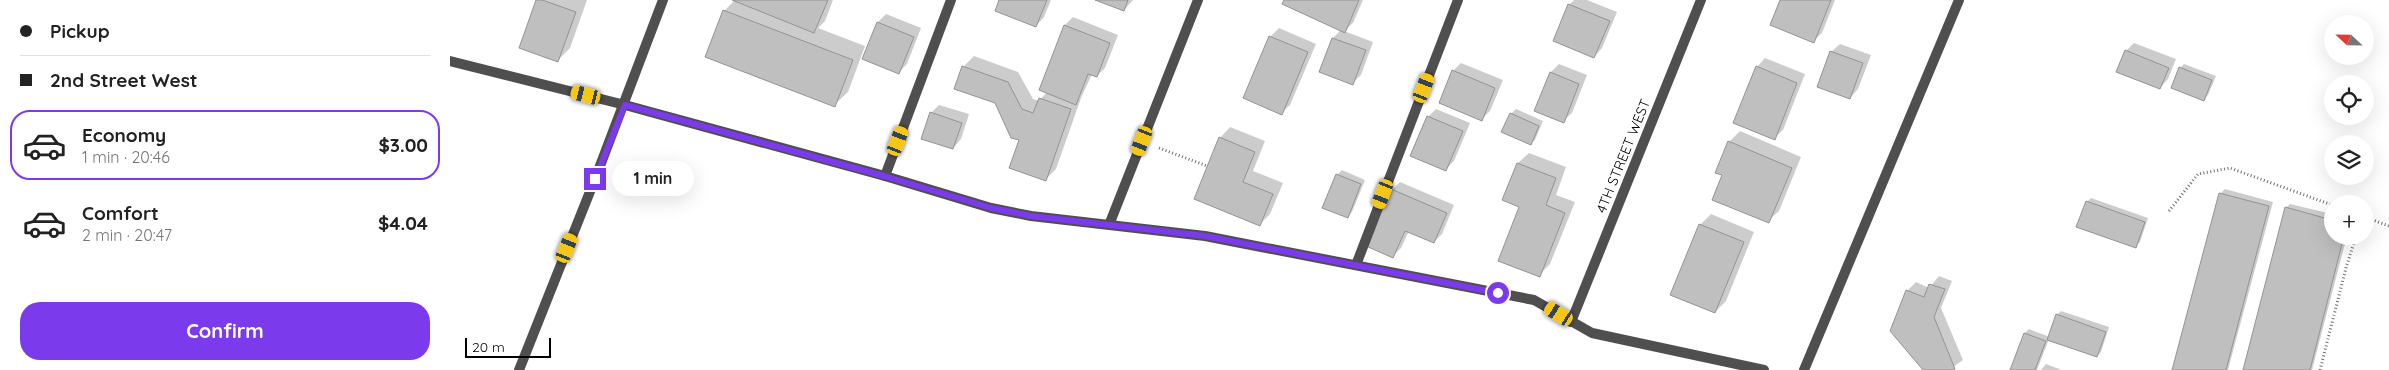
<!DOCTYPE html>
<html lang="en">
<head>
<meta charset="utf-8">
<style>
	body { margin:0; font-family:Quicksand,sans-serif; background:#f6f6f6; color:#222; height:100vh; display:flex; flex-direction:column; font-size:19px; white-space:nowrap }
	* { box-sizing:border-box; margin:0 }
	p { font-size:16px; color:#767676 }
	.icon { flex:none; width:28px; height:28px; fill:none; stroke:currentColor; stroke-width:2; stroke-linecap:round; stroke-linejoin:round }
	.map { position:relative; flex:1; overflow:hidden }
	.panel { display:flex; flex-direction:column; background:#fff; width:450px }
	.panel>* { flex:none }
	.hud { display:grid; align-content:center; height:110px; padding:0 20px; background:#fff }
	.needle { width:32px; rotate:292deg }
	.buttons { position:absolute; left:1874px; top:15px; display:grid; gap:10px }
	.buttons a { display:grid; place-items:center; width:50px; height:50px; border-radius:50%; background:#fff; box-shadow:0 5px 20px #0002; font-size:25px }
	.scale { position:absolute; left:15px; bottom:12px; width:86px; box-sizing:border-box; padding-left:5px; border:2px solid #000; border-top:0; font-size:14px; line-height:18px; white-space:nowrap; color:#000; -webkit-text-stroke:4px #fff; paint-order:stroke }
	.end { position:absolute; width:22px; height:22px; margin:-11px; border:6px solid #7c3aed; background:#fff; box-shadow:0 0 0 2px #fff }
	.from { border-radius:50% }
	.bubble { position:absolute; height:35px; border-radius:18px; background:#fff; box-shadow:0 5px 20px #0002; font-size:16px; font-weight:800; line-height:35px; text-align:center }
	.car { position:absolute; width:15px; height:30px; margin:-15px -8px; border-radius:6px; box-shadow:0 0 4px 1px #0007; background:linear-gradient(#f5c518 24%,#345 0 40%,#f5c518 0 76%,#345 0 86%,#f5c518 0) }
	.hud b { display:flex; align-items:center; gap:18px; height:48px; font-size:19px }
	.hud b+b { border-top:1px solid #e0e0e0 }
	.hud i { width:12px; height:12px; background:#222 }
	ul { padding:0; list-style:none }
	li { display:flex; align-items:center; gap:15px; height:70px; margin:0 10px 8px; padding:0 10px; border:2px solid transparent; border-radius:20px }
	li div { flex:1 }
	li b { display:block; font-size:19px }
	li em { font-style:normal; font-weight:800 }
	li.selected { border-color:#7c3aed }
	li>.icon { width:45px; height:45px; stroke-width:1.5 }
	.action { display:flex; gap:10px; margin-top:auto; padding:10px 20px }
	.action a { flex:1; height:58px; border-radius:20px; background:#7c3aed; color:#fff; font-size:20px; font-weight:800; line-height:58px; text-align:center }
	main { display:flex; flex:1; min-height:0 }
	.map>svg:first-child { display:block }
	.shadow { fill:#0003 }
	.building { fill:#bfbfbf; stroke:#939393 }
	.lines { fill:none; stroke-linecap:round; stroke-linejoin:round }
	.path { stroke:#717171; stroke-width:3; stroke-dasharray:1 2.5; stroke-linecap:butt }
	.service { stroke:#4f4f4f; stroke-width:10 }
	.minor { stroke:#4f4f4f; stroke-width:10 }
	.route { stroke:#7c3aed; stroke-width:6 }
	.labels { text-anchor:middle; stroke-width:4.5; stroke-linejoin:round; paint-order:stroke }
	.street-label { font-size:14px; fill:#000; stroke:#fff }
</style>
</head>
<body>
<main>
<section class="panel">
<div class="hud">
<b><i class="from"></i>Pickup</b>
<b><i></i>2nd Street West</b>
</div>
<ul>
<li class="selected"><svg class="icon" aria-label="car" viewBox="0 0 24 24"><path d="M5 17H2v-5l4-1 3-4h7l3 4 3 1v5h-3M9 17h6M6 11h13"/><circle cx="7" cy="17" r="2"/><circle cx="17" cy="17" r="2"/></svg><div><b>Economy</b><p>1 min · 20:46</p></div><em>$3.00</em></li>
<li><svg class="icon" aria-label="car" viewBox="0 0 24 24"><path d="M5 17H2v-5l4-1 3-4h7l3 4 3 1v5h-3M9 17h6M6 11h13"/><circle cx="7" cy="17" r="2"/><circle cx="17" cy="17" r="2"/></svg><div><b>Comfort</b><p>2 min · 20:47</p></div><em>$4.04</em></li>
</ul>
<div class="action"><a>Confirm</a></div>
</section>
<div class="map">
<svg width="1939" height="370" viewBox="0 0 1939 370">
	<rect width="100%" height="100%" fill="#fff"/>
	<path class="shadow" d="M87,0h50l-17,48 -12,12z
		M285,0h98l-8,21 -7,7 47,18 -17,46 -14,13 -110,-94z
		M551,0h50l-7,17 -8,9z
		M648,0h35l-9,10z
		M835,0h78l-10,23 -9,8 29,11 -12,33 -9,8 -19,-45 8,-8z
		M1124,0h13l30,12 -15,36 -8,9 -25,-52z
		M1331,0h54l-13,33 -9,8z
		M436,14l35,14 -14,36 -9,9 -35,-15 15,-36z
		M623,17l45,18 -13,33 -8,8 -5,-2 -11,24 -25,71 -10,10 -50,-77 -33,-35 11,-11 44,16 15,27 6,2 8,-9 -7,-3 25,-64z
		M829,28l37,16 -26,61 -9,8 -11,-76z
		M1684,43l42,16 -8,20 -8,9 -34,-37z
		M1390,44l31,11 -13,34 -8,9 -19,-46z
		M1315,58l40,16 -22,56 -9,8 -17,-71z
		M1011,63l42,17 -13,31 -8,8 -29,-48z
		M1109,64l28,11 -15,38 -9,8 -12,-49z
		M1734,64l32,12 -8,19 -5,5 -23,-32z
		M489,105l30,9 -8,25 -8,9 -22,-35z
		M986,109l34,14 -16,38 -8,8 -18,-52z
		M1066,109l27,12 -8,19 -5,4 -19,-30z
		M780,127l35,14 -12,30 30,12 -13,31 -11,11 -39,-87z
		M1290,131l61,26 -22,54 -11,10 -44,-46 5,-33z
		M1079,153l37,14 -10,28 19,7 -25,62 -11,11 -18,-69 -17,-6 14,-37z
		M892,170l23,10 -13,32 -4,4 -11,-41z
		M950,182l54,23 -12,29 -8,8 -25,-11 -8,17 -8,8 -1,-66z
		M1775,189l48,13 -45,168h-55l48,-177z
		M1641,198l57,20 -8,24 -5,4 -48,-44z
		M1840,204l42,10v22h15l-35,134h-68l42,-162z
		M1261,214l43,18 -28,69 -11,11 -15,-87z
		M1489,276l13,5 -11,27 22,52 -14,10h-24l-18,-79 9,-9 13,6z
		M1611,311l48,16 -8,25 -4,4 -48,-17 -12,31h-26l14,-37 4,-4 21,8 7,-22z
		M1596,364l16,6h-21z"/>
	<path class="building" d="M86,0h6l34,12 -18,50 -39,-14z
		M282,0h96l-14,33z
		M549,0h48l-11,27 -41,-16z
		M645,0h33l-4,11z
		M834,0h75l-14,33 -63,-29z
		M1330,0h51l-17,43 -44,-18z
		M1118,4l42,17 -16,37 -41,-17z
		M273,10l130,50 -18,47 -130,-50z
		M427,22l37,15 -15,37 -37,-15z
		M614,25l46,18 -13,34 -9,-3 -12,31 -37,-15z
		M819,36l39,16 -26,63 -39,-17z
		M882,38l34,12 -13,35 -34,-13z
		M1675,50l44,18 -9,21 -44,-17z
		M1380,51l33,12 -13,36 -33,-12z
		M512,66l46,16 14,27 11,4 6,-15 32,11 -25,72 -37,-13 10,-28 -8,-2 -16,-35 -41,-14z
		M1306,66l41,17 -22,57 -42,-17z
		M1729,67l33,13 -8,21 -33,-13z
		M1002,70l43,18 -13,33 -43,-18z
		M1100,72l29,12 -15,39 -30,-12z
		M480,112l32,11 -9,26 -32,-10z
		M1060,113l29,13 -8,19 -30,-13z
		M977,116l36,15 -17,40 -36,-15z
		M769,137l36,15 -12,30 30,12 -13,32 -66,-27z
		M1278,141l64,27 -23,55 -57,-23 10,-25 -7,-2z
		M1067,163l39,15 -10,27 19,8 -25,64 -42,-16 21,-54 -17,-7z
		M886,174l25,10 -13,34 -26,-10z
		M941,189l56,24 -13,30 -29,-12 -12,27 -27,-12z
		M1769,193l50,13 -43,164h-54z
		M1636,201l59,21 -9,26 -60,-21z
		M1835,207l47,13v16h12l-34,134h-67z
		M1249,224l45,18 -29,71 -45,-18z
		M1479,284l16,5 -11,28 21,52 -2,1h-30l-33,-39 16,-41 18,7z
		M1606,314l50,18 -9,25 -50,-17z
		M1574,333l22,8 -11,29h-25z"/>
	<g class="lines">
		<path class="path" d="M709,148l48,18
			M1719,211l29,-37 32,-6 102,37
			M1915,217l24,9
			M1870,370l26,-102 10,-32"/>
		<path class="service" d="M0,61l175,44
			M435,176l66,-176
			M906,265l102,-265
			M69,370l76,-191
			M1354,370l155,-370"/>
		<path class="minor" d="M175,105l260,71 106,32 40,8 174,20 329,64 58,33 172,37
			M145,179l68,-179
			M659,225l89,-225
			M1121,322l130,-322"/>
	</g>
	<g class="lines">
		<path class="route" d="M145,179l30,-74 259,71 107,32 40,8 174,20 293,57"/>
	</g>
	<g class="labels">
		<g class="street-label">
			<text transform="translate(1173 156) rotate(-68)" y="5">4TH STREET WEST</text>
		</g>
	</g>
</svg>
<div class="buttons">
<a><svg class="needle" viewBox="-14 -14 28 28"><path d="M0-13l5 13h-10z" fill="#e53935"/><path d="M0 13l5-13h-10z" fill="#767676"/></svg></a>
<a><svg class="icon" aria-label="locate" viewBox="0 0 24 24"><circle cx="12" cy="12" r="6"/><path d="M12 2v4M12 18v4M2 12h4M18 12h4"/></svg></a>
<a><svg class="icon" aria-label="layers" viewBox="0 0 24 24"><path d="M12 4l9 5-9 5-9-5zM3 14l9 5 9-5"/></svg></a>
<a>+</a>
</div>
<div class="scale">20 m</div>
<i class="end from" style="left:1048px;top:293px"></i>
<i class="end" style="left:145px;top:179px"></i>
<div class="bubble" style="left:162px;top:161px;width:82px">1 min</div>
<i class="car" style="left:974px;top:88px;rotate:21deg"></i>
<i class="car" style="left:136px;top:95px;rotate:284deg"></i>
<i class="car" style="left:448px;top:141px;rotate:21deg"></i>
<i class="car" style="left:692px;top:141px;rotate:201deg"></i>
<i class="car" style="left:933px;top:194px;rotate:201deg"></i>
<i class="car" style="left:117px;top:248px;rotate:22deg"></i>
<i class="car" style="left:1109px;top:314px;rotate:301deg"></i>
</div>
</main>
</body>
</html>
